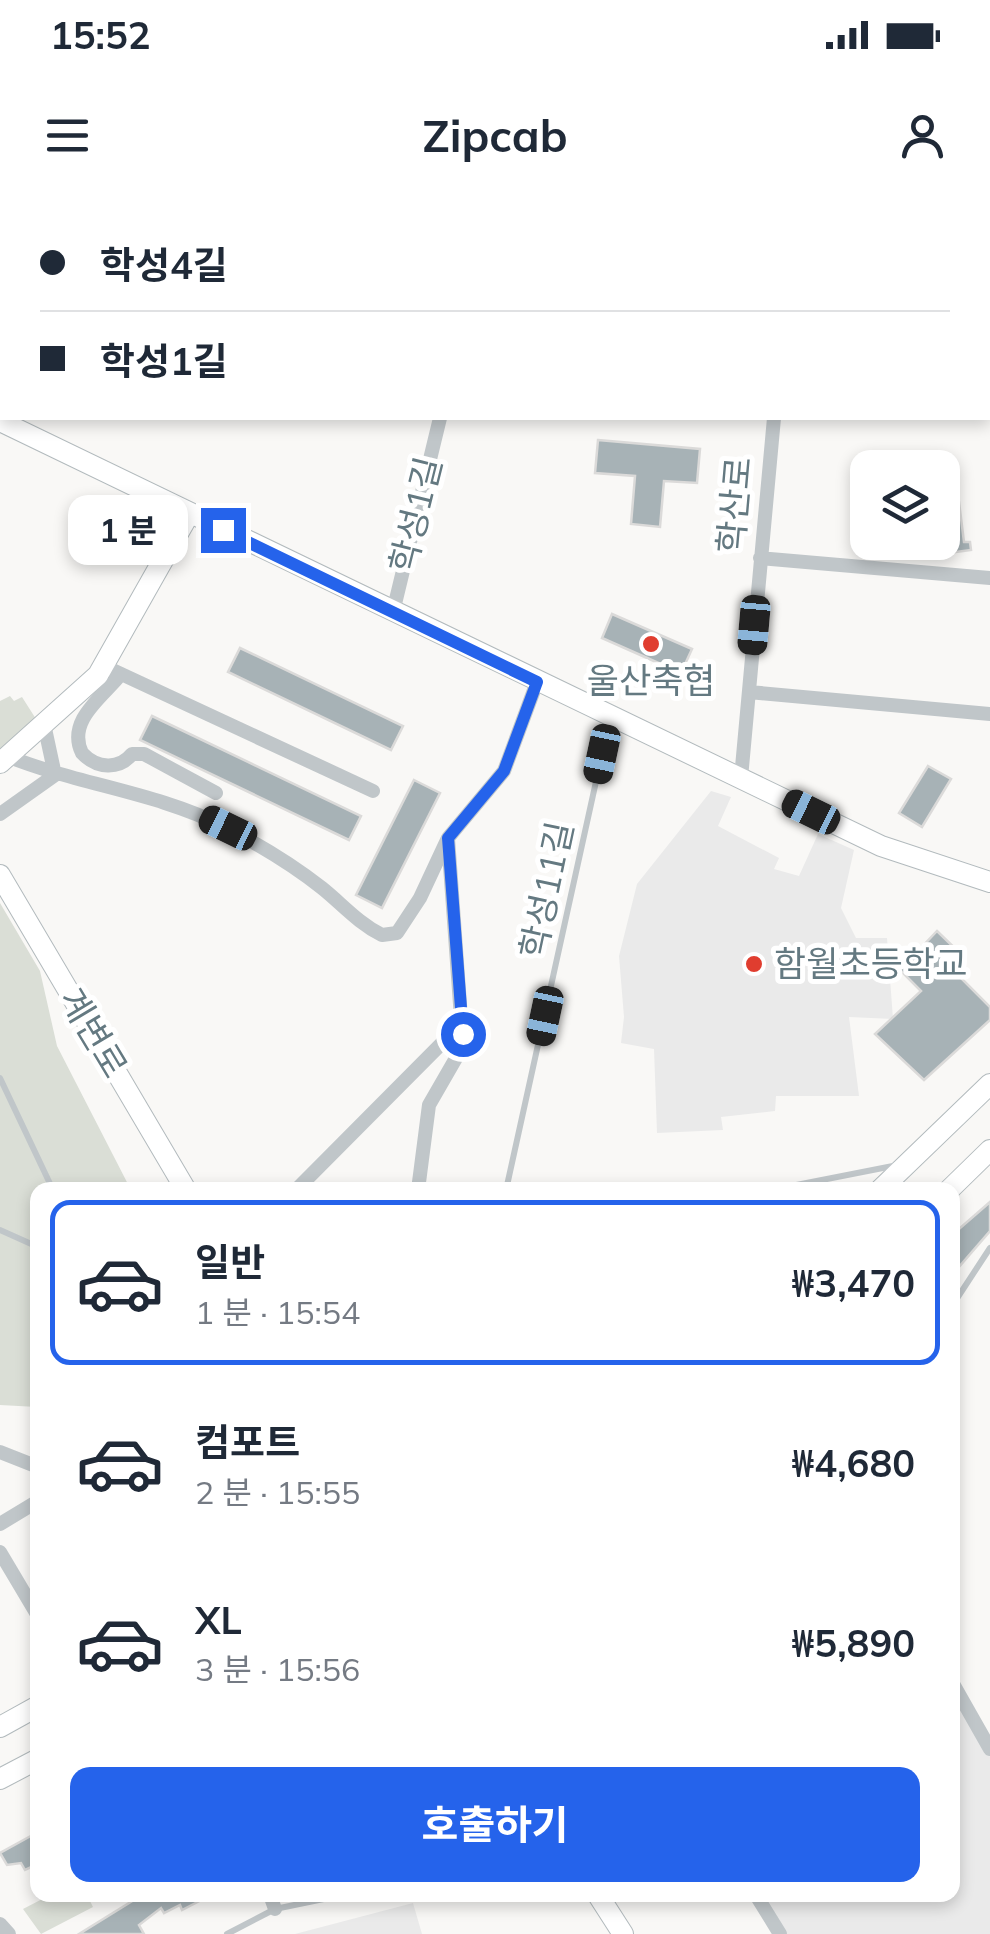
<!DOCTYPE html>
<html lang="ko">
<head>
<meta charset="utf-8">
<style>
	body { margin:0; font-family:Mulish,"Noto Sans KR",sans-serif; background:#f2f2f3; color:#1f2937; height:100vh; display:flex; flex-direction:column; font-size:38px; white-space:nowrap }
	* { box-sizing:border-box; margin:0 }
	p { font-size:32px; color:#747a83 }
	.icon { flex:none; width:55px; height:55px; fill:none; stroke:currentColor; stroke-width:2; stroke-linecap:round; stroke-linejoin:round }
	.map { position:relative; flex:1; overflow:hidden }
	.side { position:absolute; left:30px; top:982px; width:930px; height:720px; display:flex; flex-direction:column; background:#fff; border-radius:20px; box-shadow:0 5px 15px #0003 }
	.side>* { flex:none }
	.guide { position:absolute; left:0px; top:0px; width:990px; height:220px; box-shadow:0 5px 15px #0003; display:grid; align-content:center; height:220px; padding:0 40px; background:#fff }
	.fabs { position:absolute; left:850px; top:250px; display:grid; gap:20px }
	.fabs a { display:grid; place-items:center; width:110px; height:110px; border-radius:20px; background:#fff; box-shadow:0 5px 15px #0003; font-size:50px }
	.end { position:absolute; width:45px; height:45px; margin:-22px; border:12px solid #2563eb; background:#fff; box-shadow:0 0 0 5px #fff }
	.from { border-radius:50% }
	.bubble { position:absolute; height:70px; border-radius:20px; background:#fff; box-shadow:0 5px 15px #0003; font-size:32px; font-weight:700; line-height:70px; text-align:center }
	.car { position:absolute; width:30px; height:60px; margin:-30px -15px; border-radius:12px; box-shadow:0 0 8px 2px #0007; background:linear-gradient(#222 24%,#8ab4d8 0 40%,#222 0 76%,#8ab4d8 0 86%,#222 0) }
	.guide b { display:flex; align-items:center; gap:35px; height:95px; font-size:38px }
	.guide b+b { border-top:2px solid #e0e1e3 }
	.guide i { width:25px; height:25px; background:#1f2937 }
	ul { padding:18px 0 0; list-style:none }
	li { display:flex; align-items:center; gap:30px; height:165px; margin:0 20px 15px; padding:0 20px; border:5px solid transparent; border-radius:20px }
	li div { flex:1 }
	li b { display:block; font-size:38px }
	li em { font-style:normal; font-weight:700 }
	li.active { border-color:#2563eb }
	li>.icon { width:90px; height:90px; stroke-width:1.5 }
	.button { display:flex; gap:20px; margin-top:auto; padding:20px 40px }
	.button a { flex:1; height:115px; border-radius:20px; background:#2563eb; color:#fff; font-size:40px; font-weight:700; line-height:115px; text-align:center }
	.status { display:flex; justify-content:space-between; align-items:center; height:70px; padding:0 50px; background:#fff; direction:ltr }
	.status svg { height:28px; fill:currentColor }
	header { display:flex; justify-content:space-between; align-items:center; height:130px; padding:0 40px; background:#fff; font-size:45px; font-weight:700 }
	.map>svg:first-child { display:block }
	.built { fill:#eaeaea }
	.green { fill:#daded6 }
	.building { fill:#a7b2b6; stroke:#dbdad9; stroke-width:2.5 }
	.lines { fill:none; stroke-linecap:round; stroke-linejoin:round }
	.secondary-casing { stroke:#b2babd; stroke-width:22 }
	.lane { stroke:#c0c6c9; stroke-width:6 }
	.street { stroke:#c0c6c9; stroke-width:14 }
	.secondary { stroke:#fff; stroke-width:20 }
	.route { stroke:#2563eb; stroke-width:12 }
	.poi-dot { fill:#e03d2f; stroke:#fff; stroke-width:4 }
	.labels { text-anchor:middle; stroke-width:10; stroke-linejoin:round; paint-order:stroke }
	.street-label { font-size:35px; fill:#647981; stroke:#fff }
	.poi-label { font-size:35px; fill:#647981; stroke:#fff }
</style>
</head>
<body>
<div class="status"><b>15:52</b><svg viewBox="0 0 49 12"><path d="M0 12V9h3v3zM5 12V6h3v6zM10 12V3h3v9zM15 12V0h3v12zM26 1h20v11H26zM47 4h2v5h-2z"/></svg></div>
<header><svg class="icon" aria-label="menu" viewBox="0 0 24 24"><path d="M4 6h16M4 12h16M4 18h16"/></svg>Zipcab<svg class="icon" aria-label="person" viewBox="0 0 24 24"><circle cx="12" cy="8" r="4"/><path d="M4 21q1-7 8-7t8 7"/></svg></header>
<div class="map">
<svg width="990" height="1734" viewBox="0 0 990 1734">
	<rect width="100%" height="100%" fill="#f9f8f6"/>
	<path class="built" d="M711,591l20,6 -13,29 61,32 -5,11 25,7 19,-42 36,16 -13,58 15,30h31l6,81 -44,-2 10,79h-83l-1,15 -54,6 2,13 -66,3 -3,-84 -33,-6 3,-26 -5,-61 18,-72z
		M953,1482l37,67v185h-208l-25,-39h195z
		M413,1703l9,31h-127z"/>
	<path class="green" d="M10,496l4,5 8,-4 14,22 -36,33v-51z
		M0,703l40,68 17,75 74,144h-93l-1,217 -37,-2z
		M50,1695h37l6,12 -52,27 -18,-25z"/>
	<path class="building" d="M598,240l102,9 -3,34 -33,-2 -4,46 -29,-3 4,-48 -40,-3z
		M959,302l5,40h6l1,8 -45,6 -2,-14h18v-39z
		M612,414l80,35 -11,24 -79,-35z
		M240,448l163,78 -12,24 -163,-78z
		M152,516l209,100 -12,24 -209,-100z
		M928,566l23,13 -29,48 -23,-14z
		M414,580l26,13 -58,115 -26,-13z
		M937,731l28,27 -12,12 37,37v13l-66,60 -49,-46 46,-43 -21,-21z
		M990,1002v29l-38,44v-40z
		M38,1632v32l-13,6 -4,-7 -14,2 -7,-12z
		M142,1695h69l-29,15 -2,-5 -16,8 -3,-5 -22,17 5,9h-65z"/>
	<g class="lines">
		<defs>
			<path id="secondary" d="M0,154h2
				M988,193h2
				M0,221l881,425 109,36
				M0,563l98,-88 91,-161
				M0,675l186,315
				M880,990l110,-106
				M949,990l41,-40
				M0,1527l38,-21
				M0,1579l38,-20
				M598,1695l25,39"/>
		</defs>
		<use href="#secondary" class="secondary-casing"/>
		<path class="lane" d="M0,878l53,112
			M506,990l104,-472
			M771,990l127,-25
			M0,1030l38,17
			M952,1106l38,-58
			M227,1734l48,-25 68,-14"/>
		<path class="street" d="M395,2v-2
			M786,2l1,-2
			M760,358l230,20
			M393,412l47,-194
			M104,466l269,125
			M121,474c-17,22 -55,46 -39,79 15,16 37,17 50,1h12l72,39
			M749,492l241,22
			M7,556c72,29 149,36 218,71 33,17 68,38 97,61 20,16 36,35 60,47l15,-2 23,-35 28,-60
			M741,578l33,-360
			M0,614l55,-39 -11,-51
			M296,990l166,-167
			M418,990l11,-85 34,-59 -15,-208 56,-67 33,-89
			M0,1252l38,15
			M0,1324l38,-23
			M0,1352l38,64
			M952,1482l38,67
			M270,1695l5,14
			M756,1695l24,39
			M0,1724l9,10"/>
		<use href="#secondary" class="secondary"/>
	</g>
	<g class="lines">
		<path class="route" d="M223,330l314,152 -33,89 -56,67 15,196"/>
	</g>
	<g class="poi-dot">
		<circle cx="651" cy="444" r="10"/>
		<circle cx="754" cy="764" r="10"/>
	</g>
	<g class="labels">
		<g class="street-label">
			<text transform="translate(735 305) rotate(-85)" y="12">학산로</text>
			<text transform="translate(416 315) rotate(-76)" y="12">학성1길</text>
			<text transform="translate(547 690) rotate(-78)" y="12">학성11길</text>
			<text transform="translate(93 833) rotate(59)" y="12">계변로</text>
		</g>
		<g class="poi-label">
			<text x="651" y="493">울산축협</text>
			<text x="774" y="776" text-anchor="start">함월초등학교</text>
		</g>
	</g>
</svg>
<div class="fabs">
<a><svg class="icon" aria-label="layers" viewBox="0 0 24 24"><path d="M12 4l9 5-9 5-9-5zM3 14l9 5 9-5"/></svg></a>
</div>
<i class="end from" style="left:463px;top:834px"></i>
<i class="end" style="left:223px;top:330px"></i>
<div class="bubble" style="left:68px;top:295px;width:120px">1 분</div>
<i class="car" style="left:754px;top:425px;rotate:185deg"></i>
<i class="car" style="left:602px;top:554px;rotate:192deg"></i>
<i class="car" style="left:811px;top:612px;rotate:296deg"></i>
<i class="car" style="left:228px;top:628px;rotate:296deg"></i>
<i class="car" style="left:545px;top:816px;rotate:192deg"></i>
<div class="guide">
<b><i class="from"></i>학성4길</b>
<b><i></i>학성1길</b>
</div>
<section class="side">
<ul>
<li class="active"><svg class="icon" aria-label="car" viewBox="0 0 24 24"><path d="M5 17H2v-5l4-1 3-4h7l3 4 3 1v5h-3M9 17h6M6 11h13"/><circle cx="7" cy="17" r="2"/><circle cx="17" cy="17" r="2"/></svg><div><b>일반</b><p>1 분 · 15:54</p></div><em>₩3,470</em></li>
<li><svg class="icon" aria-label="car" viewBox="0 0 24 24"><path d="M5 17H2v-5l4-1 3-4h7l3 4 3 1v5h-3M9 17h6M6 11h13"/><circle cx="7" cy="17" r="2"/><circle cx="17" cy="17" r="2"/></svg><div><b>컴포트</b><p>2 분 · 15:55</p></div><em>₩4,680</em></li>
<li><svg class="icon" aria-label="car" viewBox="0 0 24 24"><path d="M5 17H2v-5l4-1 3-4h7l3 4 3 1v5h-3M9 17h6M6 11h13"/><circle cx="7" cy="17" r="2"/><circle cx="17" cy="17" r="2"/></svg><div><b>XL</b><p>3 분 · 15:56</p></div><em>₩5,890</em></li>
</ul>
<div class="button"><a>호출하기</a></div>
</section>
</div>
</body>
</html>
